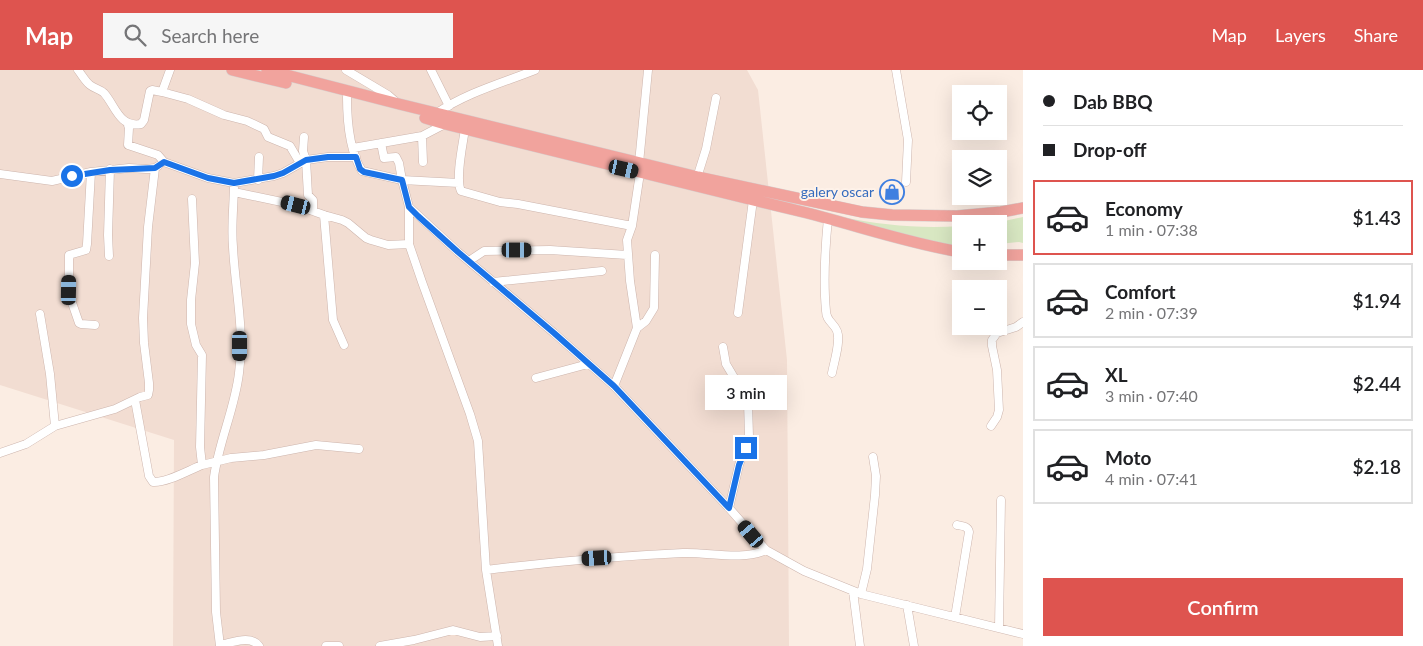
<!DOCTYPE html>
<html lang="en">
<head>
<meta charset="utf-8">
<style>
	body { margin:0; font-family:Lato,sans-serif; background:#f6f6f6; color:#202124; height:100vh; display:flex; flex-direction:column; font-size:19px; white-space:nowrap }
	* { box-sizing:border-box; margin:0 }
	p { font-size:16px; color:#757577 }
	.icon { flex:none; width:28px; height:28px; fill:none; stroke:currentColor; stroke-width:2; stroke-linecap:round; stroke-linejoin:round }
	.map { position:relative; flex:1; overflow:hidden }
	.panel { display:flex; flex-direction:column; background:#fff; width:400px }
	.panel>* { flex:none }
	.hud { display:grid; align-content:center; height:110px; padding:0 20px; background:#fff }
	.buttons { position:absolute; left:952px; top:15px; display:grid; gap:10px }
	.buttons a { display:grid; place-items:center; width:55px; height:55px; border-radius:0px; background:#fff; box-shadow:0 5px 20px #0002; font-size:25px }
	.end { position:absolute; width:22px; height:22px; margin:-11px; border:6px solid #1a73e8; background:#fff; box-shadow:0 0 0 2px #fff }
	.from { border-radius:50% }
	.bubble { position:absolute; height:35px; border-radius:0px; background:#fff; box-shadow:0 5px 20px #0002; font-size:16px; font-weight:600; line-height:35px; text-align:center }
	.car { position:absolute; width:15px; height:30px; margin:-15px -8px; border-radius:6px; box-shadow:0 0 4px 1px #0007; background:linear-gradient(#222 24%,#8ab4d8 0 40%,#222 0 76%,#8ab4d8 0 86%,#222 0) }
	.hud b { display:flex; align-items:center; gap:18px; height:48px; font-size:19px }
	.hud b+b { border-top:1px solid #e0e0e0 }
	.hud i { width:12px; height:12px; background:#202124 }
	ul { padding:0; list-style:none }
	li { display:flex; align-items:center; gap:15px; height:75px; margin:0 10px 8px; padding:0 10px; border:2px solid #e0e0e0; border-radius:0px }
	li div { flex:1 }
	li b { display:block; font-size:19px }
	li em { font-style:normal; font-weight:600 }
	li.on { border-color:#de544f }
	li>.icon { width:45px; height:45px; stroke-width:1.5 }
	.primary-button { display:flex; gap:10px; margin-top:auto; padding:10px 20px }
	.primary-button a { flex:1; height:58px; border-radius:0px; background:#de544f; color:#fff; font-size:20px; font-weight:600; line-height:58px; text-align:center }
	header { display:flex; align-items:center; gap:30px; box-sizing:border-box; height:70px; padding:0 25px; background:#de544f; color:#fff }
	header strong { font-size:24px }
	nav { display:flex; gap:28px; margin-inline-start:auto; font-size:18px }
	.search { width:350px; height:45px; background:#f6f6f6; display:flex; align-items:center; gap:12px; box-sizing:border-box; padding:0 18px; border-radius:0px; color:#757577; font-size:19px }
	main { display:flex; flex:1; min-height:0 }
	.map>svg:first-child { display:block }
	.residential { fill:#f2ddd2 }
	.green { fill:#d8e7c2 }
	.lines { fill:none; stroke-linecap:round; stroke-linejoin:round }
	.minor-casing { stroke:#cdb5ad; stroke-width:9 }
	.highway-casing { stroke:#d7cecd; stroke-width:12 }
	.minor { stroke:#fff; stroke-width:8 }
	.highway { stroke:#f1a39d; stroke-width:11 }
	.route { stroke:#1a73e8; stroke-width:6 }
	.labels { text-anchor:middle; stroke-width:4; stroke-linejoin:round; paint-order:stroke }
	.shop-label { font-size:14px; fill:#366cbe; stroke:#fef2e9; text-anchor:end }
</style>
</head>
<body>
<header>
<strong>Map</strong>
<div class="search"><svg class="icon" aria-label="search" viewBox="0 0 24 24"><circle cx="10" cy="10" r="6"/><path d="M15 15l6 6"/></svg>Search here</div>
<nav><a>Map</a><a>Layers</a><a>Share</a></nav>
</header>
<main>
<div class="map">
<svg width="1023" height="576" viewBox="0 0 1023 576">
	<rect width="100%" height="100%" fill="#fbede3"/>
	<path class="residential" d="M0,0h747l11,20 29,270 2,286h-616l1,-206 -174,-55z"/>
	<path class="green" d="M842,147c40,8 78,12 119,9v21l-23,-3z
		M1023,147v26l-4,-1 -20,2v-20h-8z"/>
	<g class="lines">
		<defs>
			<path id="minor" d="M78,0c4,5 7,11 12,15 5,4 10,4 14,8 11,12 15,35 37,31l3,-4 6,-29 2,-1 10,2
				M170,0l-8,22 26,7 36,16 23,6 17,8 4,8 22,9 10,17
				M346,0l42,25 7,6
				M431,0l18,36
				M896,0l12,70 -2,42
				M347,27c0,23 3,55 15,74l40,9 57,3
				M437,43c29,-20 65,-30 98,-43
				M127,52l2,6 -1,17 30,10 6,7 44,16 26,5 40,-7 9,-3 23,-13 22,-3h28
				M465,59c-2,14 -10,50 -4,62l39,11 18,2 114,22
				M422,66l1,26
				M304,67l-1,14 3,9 2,35 5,5v11
				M381,73l3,15 12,-1 3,6 3,17 7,27 49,45 96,81 60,53 115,122 37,42 38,21 57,23 162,40
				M353,78l69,-12 23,-12
				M639,93l9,-93
				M91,102l-4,72 -1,6 -17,5v39l10,29 2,1 14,1
				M0,104l52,7 39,-9 38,-4 17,1 9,-1 3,-2
				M258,110l1,-23
				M696,111l10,-32 10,-51
				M234,122l62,13 28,10 18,5 6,3 18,15 5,2 17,5 21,-1
				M192,129l3,64 -4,37v24l5,21 6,10 -2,92 2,18 29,-7 33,-3 52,-10 43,4
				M409,137v37l13,38 48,132 8,27 8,129 12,76
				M324,145l9,105 11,25
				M828,148c-3,31 -5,62 -2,93 0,10 8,12 11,20 4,10 -3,31 -5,42
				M109,186l-1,-21 2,-66
				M469,191l15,-10 66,-1 77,5
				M493,212l109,-11
				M738,243l15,-113
				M40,244l10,60 5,52
				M637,258l9,-7 8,-13 1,-53
				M723,277l3,17 22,37 1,36 -10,28 -10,43
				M536,308l52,-14
				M614,316l23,-58 -7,-47 -3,-41 5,-14 8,-53
				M135,330l14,76 4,6c14,1 36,-12 49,-17
				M991,356l6,-9 2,-7 -2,-40 -5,-24v-6l5,-7 19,-6 7,-5
				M0,383l26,-9 29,-18 60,-17 25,-12 8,-2 1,-5v-7l-5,-40 -1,-25 5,-91 7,-59
				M486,500c65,-8 131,-14 197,-17 26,-1 59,8 83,-3
				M853,521l7,55
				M861,524l6,-25 8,-74 1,-19 -3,-19
				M907,535l7,41
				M955,547l14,-85c-1,-6 -7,-6 -12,-7
				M999,558l2,-128
				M220,575c12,-2 30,-11 39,1
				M220,576l-4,-34 -2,-135c5,-36 21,-69 25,-104 6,-42 -4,-84 -6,-126 -2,-21 1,-43 1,-64
				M326,576h13
				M380,576l34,-6 39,-10 27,7 17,-1"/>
			<path id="highway" d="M232,0l54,13
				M267,0l132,34 299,73 164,35 30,3 65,1 44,-4 22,-4
				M425,48l20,6c118,30 236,58 354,87 54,13 107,32 162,41
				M985,154l14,-11
				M999,185h24"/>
		</defs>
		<use href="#minor" class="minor-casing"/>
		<use href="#highway" class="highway-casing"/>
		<use href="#minor" class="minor"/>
		<use href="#highway" class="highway"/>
	</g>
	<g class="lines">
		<path class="route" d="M72,106l38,-6 45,-2 9,-6 44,16 26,5 40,-7 9,-3 23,-13 22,-3h28l4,12 4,3 38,8 7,27 9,9 40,36 96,81 60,53 115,122 10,-43 7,-17"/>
	</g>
	<defs>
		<symbol id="shop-ring" viewBox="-11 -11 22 22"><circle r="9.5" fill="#fef2e9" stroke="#3f7fe0" stroke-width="1.5"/><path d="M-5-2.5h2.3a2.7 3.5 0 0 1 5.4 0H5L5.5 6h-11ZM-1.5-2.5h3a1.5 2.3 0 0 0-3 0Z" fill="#3f7fe0"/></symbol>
	</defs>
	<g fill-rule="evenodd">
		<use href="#shop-ring" x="878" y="108" width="28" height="28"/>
	</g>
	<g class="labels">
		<g class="shop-label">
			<text x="874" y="127">galery oscar</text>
		</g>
	</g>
</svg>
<div class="buttons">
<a><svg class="icon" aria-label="locate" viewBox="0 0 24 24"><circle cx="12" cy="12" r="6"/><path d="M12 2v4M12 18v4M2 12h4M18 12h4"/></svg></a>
<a><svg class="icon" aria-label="layers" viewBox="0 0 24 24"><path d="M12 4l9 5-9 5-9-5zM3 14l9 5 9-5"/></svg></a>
<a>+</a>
<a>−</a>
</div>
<i class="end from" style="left:72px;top:106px"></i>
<i class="end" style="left:746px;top:378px"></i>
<div class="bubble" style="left:705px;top:305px;width:82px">3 min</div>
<i class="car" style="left:624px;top:99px;rotate:103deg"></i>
<i class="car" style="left:296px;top:135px;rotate:284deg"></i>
<i class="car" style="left:517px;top:180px;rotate:90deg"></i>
<i class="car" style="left:69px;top:220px;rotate:1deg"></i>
<i class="car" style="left:240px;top:276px;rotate:180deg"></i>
<i class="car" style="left:751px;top:464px;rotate:320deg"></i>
<i class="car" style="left:597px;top:488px;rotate:267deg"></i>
</div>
<section class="panel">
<div class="hud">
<b><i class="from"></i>Dab BBQ</b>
<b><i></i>Drop-off</b>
</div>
<ul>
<li class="on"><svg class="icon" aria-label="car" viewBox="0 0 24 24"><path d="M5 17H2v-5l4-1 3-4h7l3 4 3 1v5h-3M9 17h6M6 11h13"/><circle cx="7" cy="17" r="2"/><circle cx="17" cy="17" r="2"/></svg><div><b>Economy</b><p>1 min · 07:38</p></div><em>$1.43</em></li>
<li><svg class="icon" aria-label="car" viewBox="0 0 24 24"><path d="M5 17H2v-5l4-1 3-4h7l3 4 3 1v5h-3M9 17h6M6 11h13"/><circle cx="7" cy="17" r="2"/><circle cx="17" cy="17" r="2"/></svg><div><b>Comfort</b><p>2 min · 07:39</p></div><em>$1.94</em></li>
<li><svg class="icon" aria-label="car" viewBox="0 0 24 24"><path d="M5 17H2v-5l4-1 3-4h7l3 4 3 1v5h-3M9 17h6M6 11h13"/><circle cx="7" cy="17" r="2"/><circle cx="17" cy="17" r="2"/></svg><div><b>XL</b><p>3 min · 07:40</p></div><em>$2.44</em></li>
<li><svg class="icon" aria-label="car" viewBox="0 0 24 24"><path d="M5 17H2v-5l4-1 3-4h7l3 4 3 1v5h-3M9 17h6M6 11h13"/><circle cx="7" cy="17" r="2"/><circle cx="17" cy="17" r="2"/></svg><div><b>Moto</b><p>4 min · 07:41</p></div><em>$2.18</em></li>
</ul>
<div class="primary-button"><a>Confirm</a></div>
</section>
</main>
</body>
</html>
